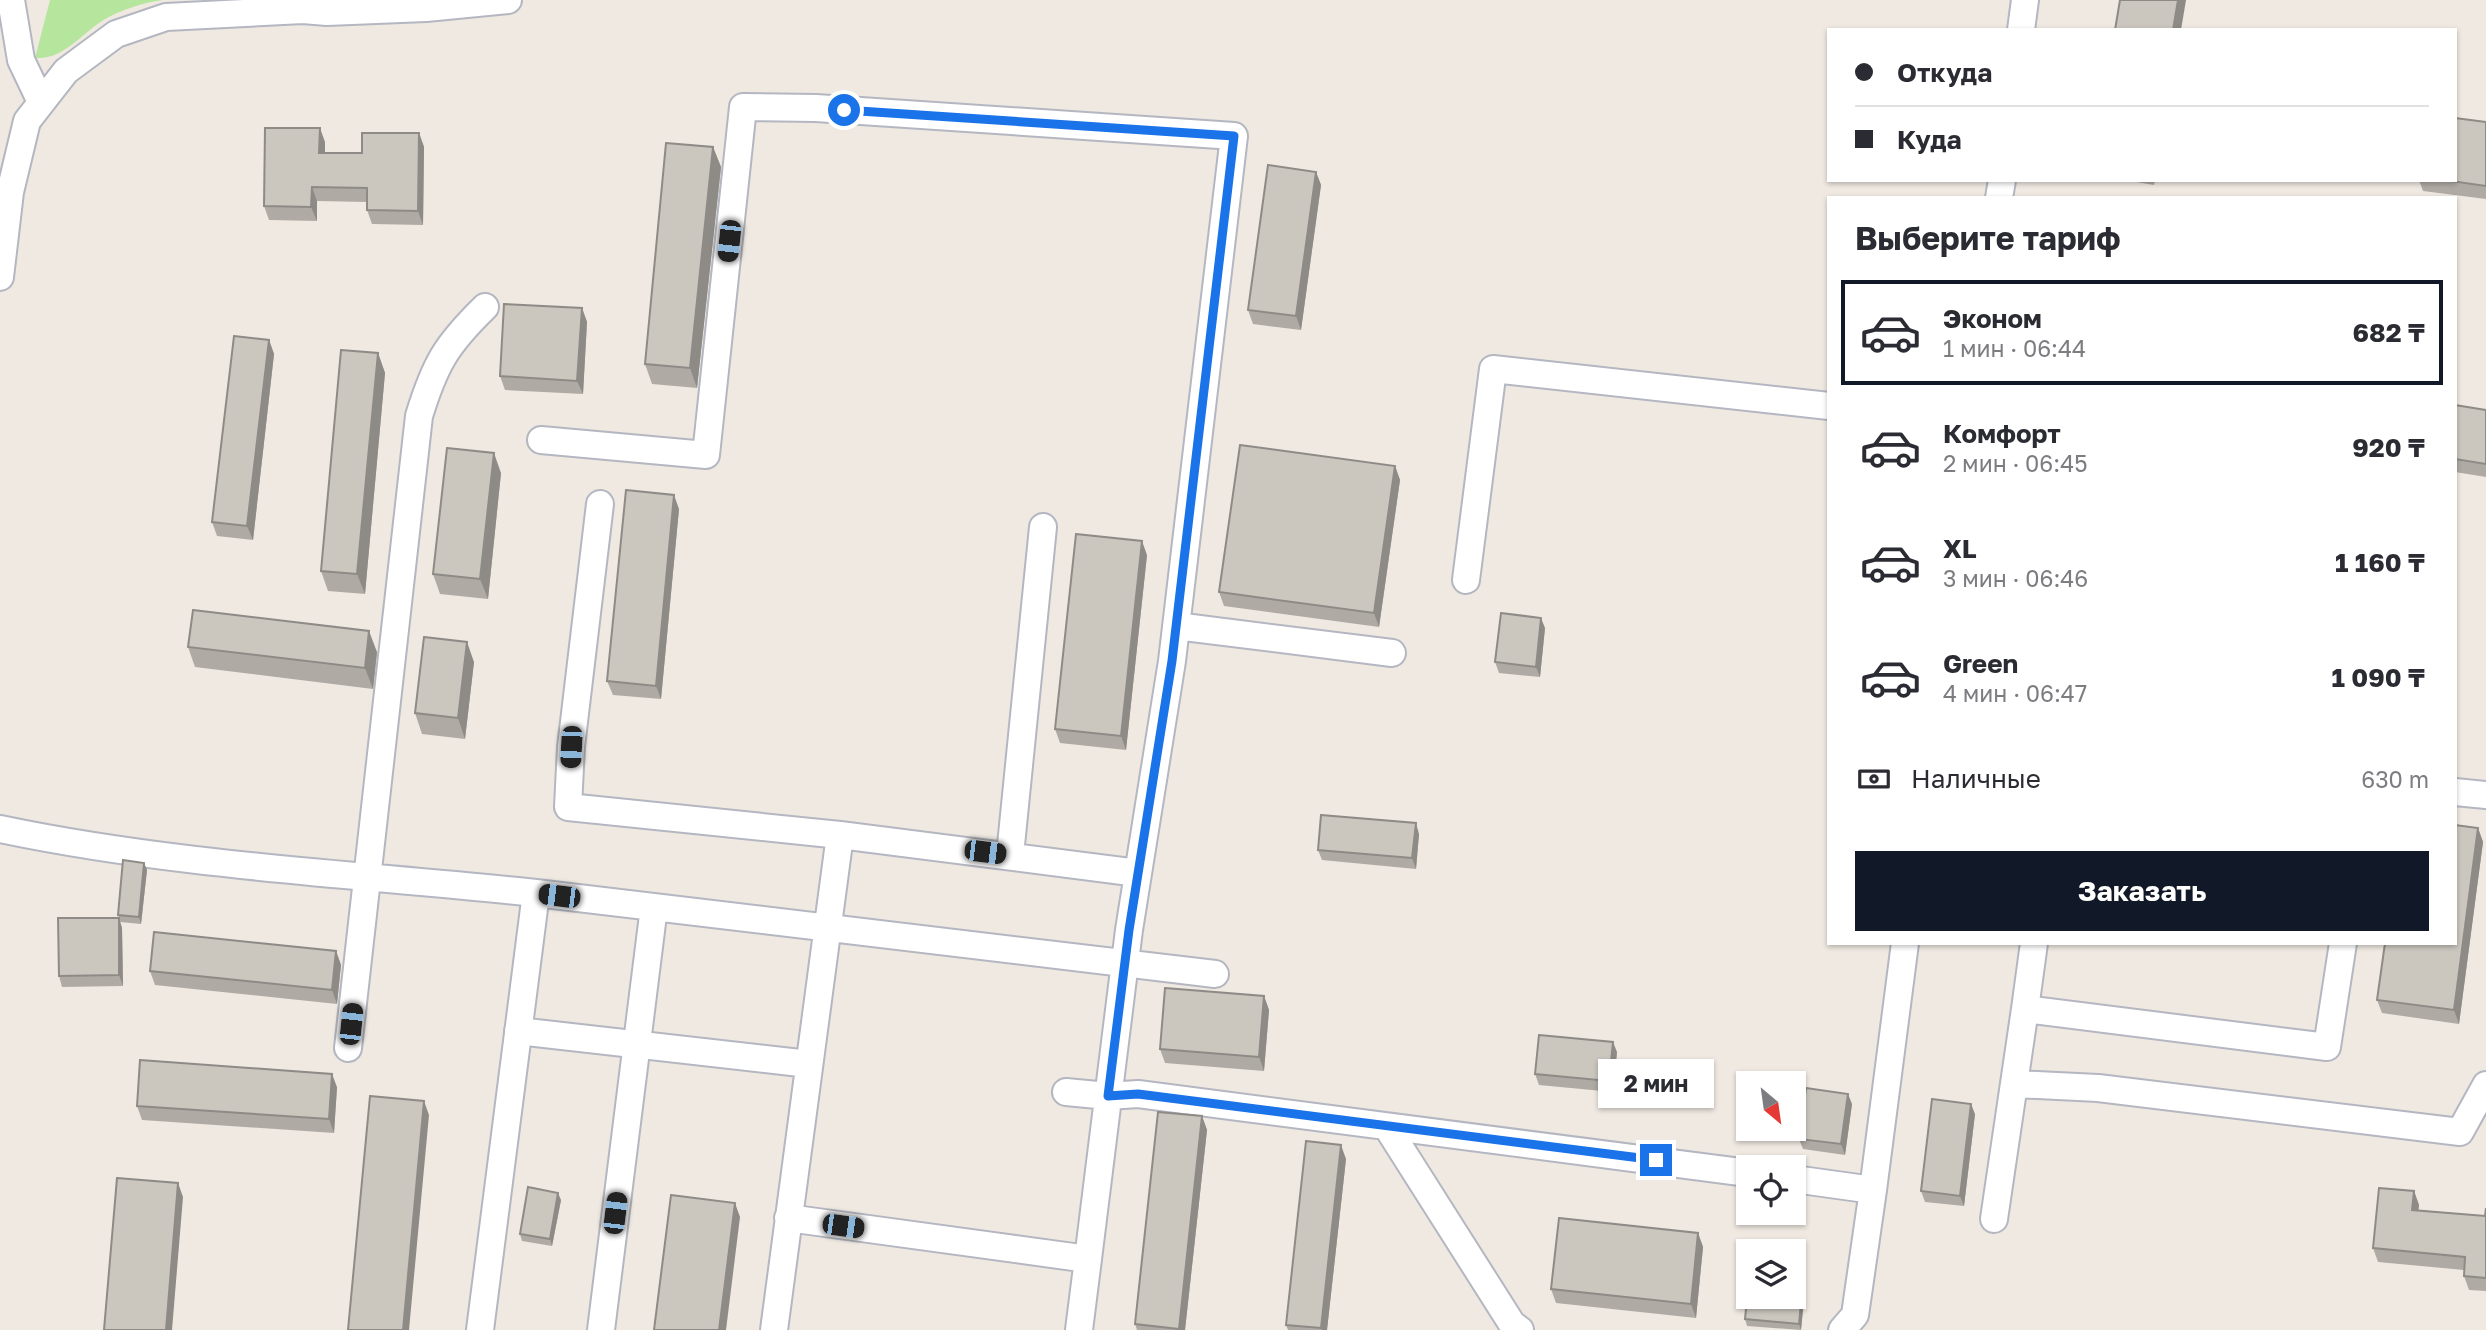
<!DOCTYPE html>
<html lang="ru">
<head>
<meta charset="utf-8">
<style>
	body { margin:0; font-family:"Golos Text",sans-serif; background:#f2f2f3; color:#2b2b33; height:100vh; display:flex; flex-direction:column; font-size:26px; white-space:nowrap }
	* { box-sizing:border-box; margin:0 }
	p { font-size:23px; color:#7c7c81 }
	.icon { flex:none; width:38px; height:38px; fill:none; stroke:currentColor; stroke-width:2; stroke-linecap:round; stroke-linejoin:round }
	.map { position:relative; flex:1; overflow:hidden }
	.drawer { position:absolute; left:1827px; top:196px; width:630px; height:749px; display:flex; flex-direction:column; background:#fff; border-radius:0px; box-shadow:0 2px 5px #0004 }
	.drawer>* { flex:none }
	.hud { position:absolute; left:1827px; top:28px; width:630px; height:154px; border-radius:0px; box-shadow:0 2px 5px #0004; display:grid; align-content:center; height:154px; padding:0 28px; background:#fff }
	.needle { width:46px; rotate:151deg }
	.tools { position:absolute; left:1736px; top:1071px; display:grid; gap:14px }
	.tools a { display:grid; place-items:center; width:70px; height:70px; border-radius:0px; background:#fff; box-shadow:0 2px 5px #0004; font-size:35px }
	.end { position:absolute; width:32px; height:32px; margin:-16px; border:9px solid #1a73e8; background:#fff; box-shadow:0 0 0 4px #fff }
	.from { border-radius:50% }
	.bubble { position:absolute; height:49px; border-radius:0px; background:#fff; box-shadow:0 2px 5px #0004; font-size:23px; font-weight:700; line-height:49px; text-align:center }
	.car { position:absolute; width:21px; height:42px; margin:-21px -10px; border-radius:9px; box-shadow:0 0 5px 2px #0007; background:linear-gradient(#222 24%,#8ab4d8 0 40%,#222 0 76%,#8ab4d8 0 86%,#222 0) }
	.hud b { display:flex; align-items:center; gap:24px; height:66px; font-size:26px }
	.hud b+b { border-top:2px solid #e1e1e2 }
	.hud i { width:18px; height:18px; background:#2b2b33 }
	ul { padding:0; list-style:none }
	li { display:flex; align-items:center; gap:21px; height:105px; margin:0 14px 10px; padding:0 14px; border:4px solid transparent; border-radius:0px }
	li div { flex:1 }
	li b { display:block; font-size:26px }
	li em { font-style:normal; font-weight:700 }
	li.current { border-color:#111827 }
	li>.icon { width:63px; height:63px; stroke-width:1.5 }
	h2 { padding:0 28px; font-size:32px; line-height:84px }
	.pay { display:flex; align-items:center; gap:18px; height:77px; padding:0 28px; font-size:26px }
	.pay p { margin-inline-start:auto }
	.cta { display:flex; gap:14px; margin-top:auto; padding:14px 28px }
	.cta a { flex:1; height:80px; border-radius:0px; background:#111827; color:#fff; font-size:28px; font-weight:700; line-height:80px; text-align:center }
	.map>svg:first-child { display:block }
	.green { fill:#b6e59e }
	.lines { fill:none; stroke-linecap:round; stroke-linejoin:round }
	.minor-casing { stroke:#b4b7c1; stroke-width:30 }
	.minor { stroke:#fff; stroke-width:26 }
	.wall { fill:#afaba4 }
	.shaded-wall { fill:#8e8b86 }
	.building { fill:#cbc7bf; stroke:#8e8b86; stroke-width:2 }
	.route { stroke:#1a73e8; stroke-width:9 }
</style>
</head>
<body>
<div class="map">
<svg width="2486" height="1330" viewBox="0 0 2486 1330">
	<rect width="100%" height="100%" fill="#efe9e1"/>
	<path class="green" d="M50,0h113c-21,3 -40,9 -58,19 -23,14 -41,41 -70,39z"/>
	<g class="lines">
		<defs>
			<path id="minor" d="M11,0l10,60 20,42
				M2021,30l4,-30
				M1999,198l3,-18
				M0,277l10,-85 17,-71 39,-50 50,-37 50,-17 137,-7 24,2 99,-4 82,-8
				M541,440l165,15 37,-348 73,1 418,28 -62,525 -43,269 -41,329
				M600,504l-29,243 -3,60 272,28 298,38
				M1466,580l27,-211 336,37
				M1176,626l216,27
				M2455,792l31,3
				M0,829c176,37 357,45 536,64
				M1010,855l33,-328
				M2034,943l-9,66 302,38 16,-104
				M518,1031l291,33
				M348,1048l71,-632c16,-52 27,-71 66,-109
				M2014,1084l84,4 362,44 26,-47
				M1066,1092l42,4 30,-2 610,79
				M1387,1127l125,197 8,6
				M1794,1179l79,11 32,-247
				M788,1218l300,41 -9,71
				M1994,1219l31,-210
				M480,1330l56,-437 679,81
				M601,1330l53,-423
				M774,1330l66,-495
				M1842,1330l13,-15 18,-125"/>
		</defs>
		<use href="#minor" class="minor-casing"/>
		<use href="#minor" class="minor"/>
	</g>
	<path class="wall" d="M2486,122v77l-63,-8 -4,-11h36z
		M419,133l5,14 -1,78 -51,-1 -5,-14v-8l-50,-1v20l-48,-1 -5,-14 61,-64v11h37z
		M713,147l8,20 -24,221 -45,-4 -7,-20z
		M1316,172l5,13 -20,145 -48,-6 -5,-14z
		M2125,180h30l-1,5z
		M582,308l5,14 -4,72 -78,-4 -5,-14z
		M269,340l5,14 -21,186 -36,-4 -5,-14z
		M378,353l7,20 -20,221 -37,-3 -7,-20z
		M2455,405l31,5v67l-31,-5z
		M1395,466l5,14 -21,147 -155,-21 -5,-14z
		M501,473l-13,126 -48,-5 -7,-20z
		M679,509l-18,190 -48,-4 -6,-14z
		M1147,555l-21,195 -66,-7 -5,-14z
		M1545,628l-5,49 -41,-4 -4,-11z
		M188,647l189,5 -4,37 -178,-22z
		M474,662l-9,77 -43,-5 -7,-21z
		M2478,828l5,14 -24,182 -77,-11 -5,-13z
		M1419,834l-3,35 -94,-9 -4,-10z
		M144,863l3,7 -6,54 -21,-2 2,6 1,58 -61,1 -3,-11 60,-58 -1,-3z
		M336,951l5,14 -4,39 -182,-19 -5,-14z
		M1264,996l5,14 -5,61 -99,-8 -5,-14z
		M1617,1052l-4,40 -74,-7 -4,-11z
		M337,1087l-3,46 -192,-13 -5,-14z
		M1852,1104l-7,51 -42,-6 -4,-10z
		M1975,1114l-11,92 -39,-4 -4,-11z
		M1202,1116l5,14 -22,200h-48l-2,-6z
		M1346,1159l-19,171h-39l-2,-5z
		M2414,1191l5,14 -1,5 67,6 1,-8v83l-17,-1 -5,-14v-6l-86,-8 -5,-14z
		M561,1200l-9,46 -30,-5 -2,-7z
		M1698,1233l5,14 -7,71 -140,-15 -5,-14z
		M1804,1299l-3,31 -54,-4 -2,-7z"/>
	<path class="shaded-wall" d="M2178,0h8l-5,30h-8z
		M320,128l5,14v25l-6,-14z
		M419,133l5,14 -1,78 -5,-14z
		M713,147l8,20 -24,221 -7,-20z
		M1316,172l5,13 -20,145 -5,-14z
		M312,187l5,14v20l-6,-14z
		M582,308l5,14 -4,72 -6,-13z
		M269,340l5,14 -21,186 -6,-14z
		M378,353l7,20 -20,221 -8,-20z
		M494,453l7,20 -13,126 -8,-20z
		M1395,466l5,14 -21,147 -5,-14z
		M674,495l5,14 -18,190 -5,-13z
		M1142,541l5,14 -21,195 -5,-14z
		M1541,618l4,10 -5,49 -4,-10z
		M369,631l8,21 -4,37 -8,-21z
		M467,642l7,20 -9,77 -7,-21z
		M1416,823l3,11 -3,35 -4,-11z
		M2478,828l5,14 -24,182 -5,-14z
		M144,863l3,7 -6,54 -2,-7z
		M119,918l3,10 1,58 -4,-11z
		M336,951l5,14 -4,39 -5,-14z
		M1264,996l5,14 -5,61 -5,-14z
		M1613,1042l4,10 -4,40 -4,-11z
		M332,1074l5,13 -3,46 -5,-14z
		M1848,1094l4,10 -7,51 -4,-11z
		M424,1101l5,14 -20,215h-6z
		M1971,1104l4,10 -11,92 -4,-10z
		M1202,1116l5,14 -22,200h-6z
		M1341,1145l5,14 -19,171h-5l-1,-2z
		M178,1183l5,14 -11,133h-6z
		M2414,1191l5,14 -2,18 -5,-13z
		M558,1193l3,7 -9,46 -2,-7z
		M735,1203l5,14 -14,113h-7z
		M1698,1233l5,14 -7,71 -5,-14z
		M1802,1292l2,7 -3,31 -2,-6z"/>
	<path class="building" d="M2120,0h58l-5,30h-58z
		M2455,118l31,4v64l-42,-6h11z
		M265,128h55l-1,25h43v-20h57l-1,78 -51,-1v-22l-55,-1 -1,20 -47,-1z
		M666,143l47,4 -23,221 -45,-4z
		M1268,165l48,7 -20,144 -48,-6z
		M504,304l78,4 -5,73 -77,-5z
		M234,336l35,4 -22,186 -35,-4z
		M341,350l37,3 -21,221 -36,-3z
		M2455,405l31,5v54l-31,-5z
		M1240,445l155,21 -21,147 -155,-21z
		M447,448l47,5 -14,126 -47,-5z
		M626,490l48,5 -18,191 -49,-5z
		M1076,534l66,7 -21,195 -66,-7z
		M193,610l176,21 -4,37 -177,-21z
		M1501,613l40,5 -5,49 -41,-5z
		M424,637l43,5 -9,76 -43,-5z
		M1321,815l95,8 -4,35 -94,-8z
		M2455,825l23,3 -24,182 -77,-10 8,-57h70z
		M123,860l21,3 -5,54 -21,-2z
		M58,918h61v57l-60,1z
		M154,932l182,19 -4,39 -182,-19z
		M1165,988l99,8 -5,61 -99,-8z
		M1539,1035l74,7 -4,39 -74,-7z
		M140,1060l192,14 -3,45 -192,-13z
		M1806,1088l42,6 -7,50 -42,-5z
		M370,1096l54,5 -21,229h-55z
		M1932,1099l39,5 -11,92 -39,-5z
		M1158,1112l44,4 -23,213 -44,-5z
		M1306,1141l35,4 -20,183 -35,-3z
		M117,1178l61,5 -12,147h-62z
		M528,1187l30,6 -8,46 -30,-5z
		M2379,1188l35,3 -2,19 73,6 1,-8v70l-22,-2 1,-19 -92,-9z
		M671,1195l64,8 -16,127h-65z
		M1559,1218l139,15 -7,71 -140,-15z
		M1748,1288v9h46v-5h8l-3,32 -54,-5z"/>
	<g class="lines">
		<path class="route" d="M844,110l390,26 -62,525 -43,269 -21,166 30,-2 518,66"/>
	</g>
</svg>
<div class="tools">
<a><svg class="needle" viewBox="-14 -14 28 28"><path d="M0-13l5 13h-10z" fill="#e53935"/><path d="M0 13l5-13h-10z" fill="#7c7c81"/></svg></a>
<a><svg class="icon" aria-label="locate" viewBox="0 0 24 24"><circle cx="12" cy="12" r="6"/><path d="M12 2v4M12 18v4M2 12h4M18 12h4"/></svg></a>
<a><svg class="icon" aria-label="layers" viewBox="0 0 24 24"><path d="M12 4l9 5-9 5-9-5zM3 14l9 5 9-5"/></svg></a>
</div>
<i class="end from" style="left:844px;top:110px"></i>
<i class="end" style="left:1656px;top:1160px"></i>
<div class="bubble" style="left:1598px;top:1059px;width:116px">2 мин</div>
<i class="car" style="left:729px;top:241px;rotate:186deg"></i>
<i class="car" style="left:571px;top:747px;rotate:183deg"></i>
<i class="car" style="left:985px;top:852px;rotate:97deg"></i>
<i class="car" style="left:559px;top:896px;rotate:277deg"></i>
<i class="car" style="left:351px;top:1024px;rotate:6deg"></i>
<i class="car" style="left:615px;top:1213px;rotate:7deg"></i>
<i class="car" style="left:843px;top:1226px;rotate:98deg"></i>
<div class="hud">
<b><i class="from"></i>Откуда</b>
<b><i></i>Куда</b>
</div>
<section class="drawer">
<h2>Выберите тариф</h2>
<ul>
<li class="current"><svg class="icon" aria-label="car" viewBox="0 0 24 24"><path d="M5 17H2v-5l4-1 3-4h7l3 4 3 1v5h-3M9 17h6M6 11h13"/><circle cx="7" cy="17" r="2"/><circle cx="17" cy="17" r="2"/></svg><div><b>Эконом</b><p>1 мин · 06:44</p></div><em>682 ₸</em></li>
<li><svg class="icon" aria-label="car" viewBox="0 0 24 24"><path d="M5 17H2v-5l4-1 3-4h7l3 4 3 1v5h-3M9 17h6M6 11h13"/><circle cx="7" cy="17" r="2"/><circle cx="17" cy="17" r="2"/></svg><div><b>Комфорт</b><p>2 мин · 06:45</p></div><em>920 ₸</em></li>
<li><svg class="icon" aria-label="car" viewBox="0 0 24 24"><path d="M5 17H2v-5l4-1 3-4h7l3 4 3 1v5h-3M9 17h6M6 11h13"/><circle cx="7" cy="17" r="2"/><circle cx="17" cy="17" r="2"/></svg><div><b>XL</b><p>3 мин · 06:46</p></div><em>1 160 ₸</em></li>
<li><svg class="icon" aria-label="car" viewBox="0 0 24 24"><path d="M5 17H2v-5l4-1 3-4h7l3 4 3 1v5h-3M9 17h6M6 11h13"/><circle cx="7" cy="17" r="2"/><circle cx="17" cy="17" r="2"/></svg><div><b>Green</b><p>4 мин · 06:47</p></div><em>1 090 ₸</em></li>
</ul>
<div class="pay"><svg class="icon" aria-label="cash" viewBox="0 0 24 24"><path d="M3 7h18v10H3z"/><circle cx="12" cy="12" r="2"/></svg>Наличные<p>630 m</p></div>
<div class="cta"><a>Заказать</a></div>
</section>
</div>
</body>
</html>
